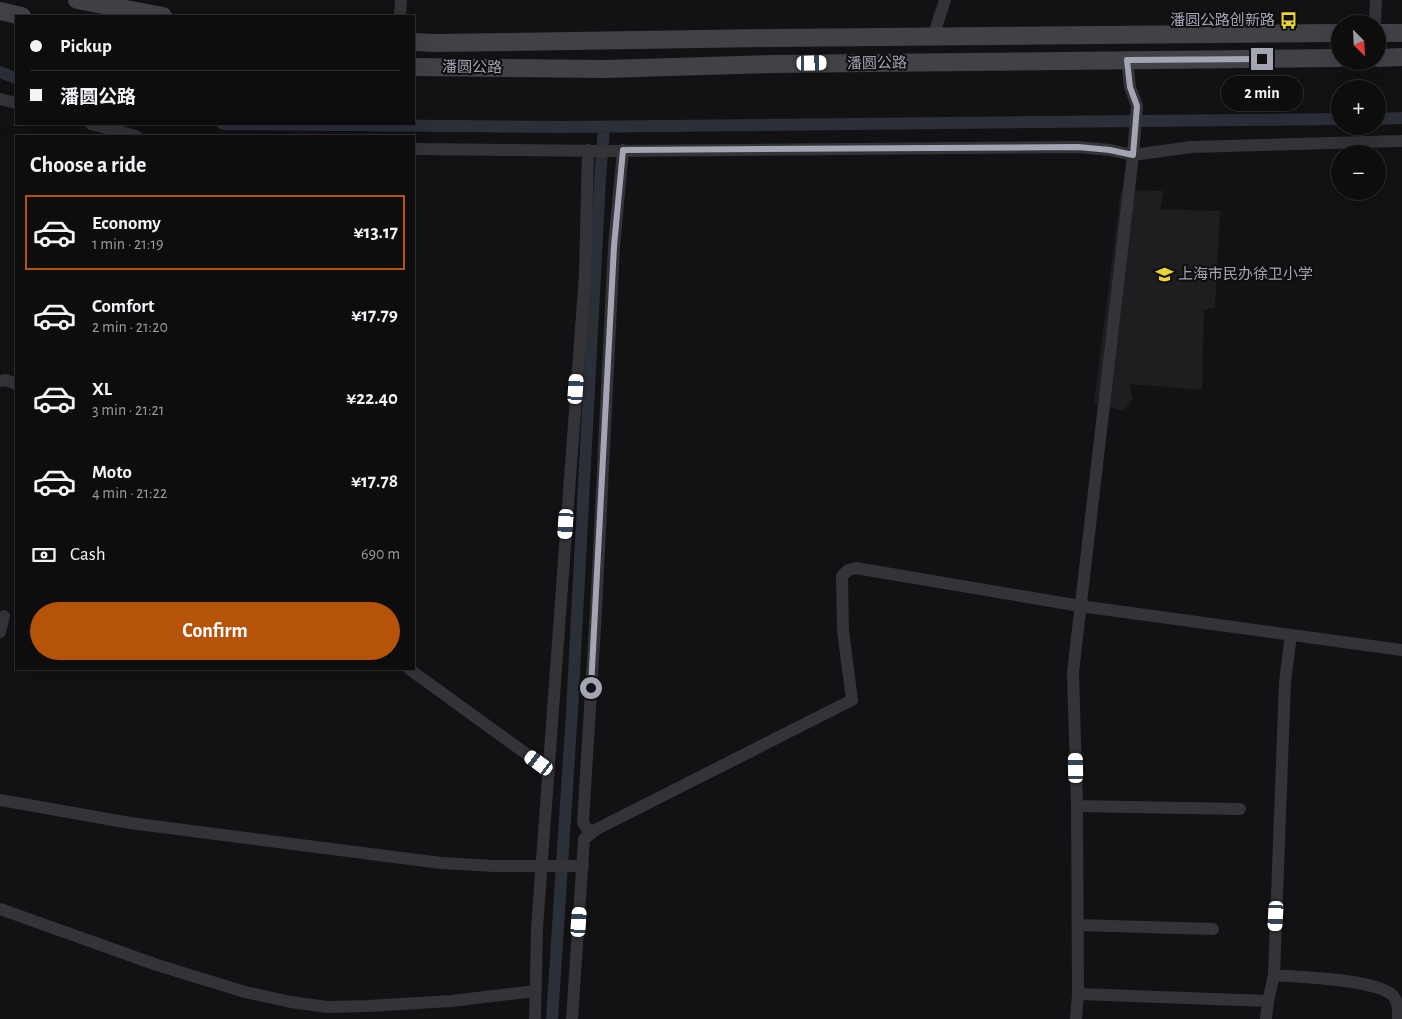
<!DOCTYPE html>
<html lang="en">
<head>
<meta charset="utf-8">
<style>
	body { margin:0; font-family:"Alegreya Sans","Noto Sans SC",sans-serif; background:#1c1b1c; color:#f1f3f6; height:100vh; display:flex; flex-direction:column; font-size:19px; white-space:nowrap }
	* { box-sizing:border-box; margin:0 }
	p { font-size:16px; color:#9b9c9e }
	.icon { flex:none; width:28px; height:28px; fill:none; stroke:currentColor; stroke-width:2; stroke-linecap:round; stroke-linejoin:round }
	.map { position:relative; flex:1; overflow:hidden }
	.details { position:absolute; left:15px; top:135px; width:400px; height:535px; display:flex; flex-direction:column; background:#0e0d0e; border-radius:0px; box-shadow:0 5px 20px #0002,0 0 0 1px #2e2d2e }
	.details>* { flex:none }
	.top-card { position:absolute; left:15px; top:15px; width:400px; height:110px; border-radius:0px; box-shadow:0 5px 20px #0002,0 0 0 1px #2e2d2e; display:grid; align-content:center; height:110px; padding:0 15px; background:#0e0d0e }
	.needle { width:32px; rotate:156deg }
	.controls { position:absolute; left:1331px; top:15px; display:grid; gap:10px }
	.controls a { display:grid; place-items:center; width:55px; height:55px; border-radius:50%; background:#0e0d0e; box-shadow:0 5px 20px #0002,0 0 0 1px #2e2d2e; font-size:25px }
	.end { position:absolute; width:22px; height:22px; margin:-11px; border:6px solid #a3a5b3; background:#111; box-shadow:0 0 0 2px #111 }
	.from { border-radius:50% }
	.bubble { position:absolute; height:35px; border-radius:18px; background:#0e0d0e; box-shadow:0 5px 20px #0002,0 0 0 1px #2e2d2e; font-size:16px; font-weight:700; line-height:35px; text-align:center }
	.car { position:absolute; width:15px; height:30px; margin:-15px -8px; border-radius:6px; box-shadow:0 0 4px 1px #0007; background:linear-gradient(#fff 24%,#345 0 40%,#fff 0 76%,#345 0 86%,#fff 0) }
	.top-card b { display:flex; align-items:center; gap:18px; height:48px; font-size:19px }
	.top-card b+b { border-top:1px solid #2e2d2e }
	.top-card i { width:12px; height:12px; background:#f1f3f6 }
	ul { padding:0; list-style:none }
	li { display:flex; align-items:center; gap:15px; height:75px; margin:0 10px 8px; padding:0 5px; border:2px solid transparent; border-radius:0px }
	li div { flex:1 }
	li b { display:block; font-size:19px }
	li em { font-style:normal; font-weight:700 }
	li.selected { border-color:#b45309 }
	li>.icon { width:45px; height:45px; stroke-width:1.5 }
	h2 { padding:0 15px; font-size:22px; line-height:60px }
	.pay { display:flex; align-items:center; gap:12px; height:55px; padding:0 15px; font-size:19px }
	.pay p { margin-inline-start:auto }
	.action { display:flex; gap:10px; margin-top:auto; padding:10px 15px }
	.action a { flex:1; height:58px; border-radius:30px; background:#b45309; color:#fff; font-size:20px; font-weight:700; line-height:58px; text-align:center }
	.map>svg:first-child { display:block }
	.built { fill:#1e1d20 }
	.lines { fill:none; stroke-linecap:round; stroke-linejoin:round }
	.canal { stroke:#2a2f38; stroke-width:12 }
	.minor { stroke:#333338; stroke-width:12 }
	.secondary { stroke:#414148; stroke-width:18 }
	.route { stroke:#a3a5b3; stroke-width:6 }
	.labels { text-anchor:middle; stroke-width:4; stroke-linejoin:round; paint-order:stroke }
	.poi-label { font-size:15px; fill:#a3a5b3; stroke:#0d0c0e; text-anchor:end }
	.street-label { font-size:15px; fill:#a3a5b3; stroke:#0d0c0e }
</style>
</head>
<body>
<div class="map">
<svg width="1402" height="1019" viewBox="0 0 1402 1019">
	<rect width="100%" height="100%" fill="#121113"/>
	<path class="built" d="M1121,190l43,1 -4,18 60,2 -5,96 -11,3 -2,80 -73,-6 4,15 -10,12 -29,-9z"/>
	<g class="lines">
		<path class="canal" d="M0,72l16,6
			M1378,119l24,-1
			M223,124l338,3 779,-8
			M552,1019l20,-308 28,-531 4,-53"/>
		<path class="minor" d="M400,16l1,-16
			M1375,24l1,-24
			M933,37l12,-37
			M0,99l16,4
			M91,124l45,12
			M414,149l200,2 464,-4 32,3 23,5 58,-8 211,-6
			M0,381l6,-1 10,4
			M0,632l4,-16
			M409,669l130,94 10,1
			M0,800l130,23 311,40 53,3h89
			M1077,806l163,3
			M591,834l-8,-11 13,-213 18,-364 9,-96
			M0,909l157,56 88,27 46,10 36,5 41,-1 83,-5 85,-10
			M1078,925l135,4
			M1274,975c23,2 107,4 120,22 5,7 4,14 4,22
			M1078,994l190,7 6,-26 11,-293 6,-47
			M535,1019l2,-91 48,-654 3,-124
			M572,1019l12,-180 11,-9 257,-130 -9,-69 -1,-55 6,-6 8,-2 224,38 322,44
			M1076,1019l2,-25 -1,-188 -4,-134 60,-517 4,-49 -7,-19 -3,-27
			M1266,1019l2,-18"/>
		<path class="secondary" d="M77,0l86,16
			M0,11l22,5
			M1378,33h24
			M414,42l21,1 337,-5 568,-5
			M1378,58l24,-1
			M414,67l191,2 168,-5 567,-6"/>
	</g>
	<g class="lines">
		<path class="route" d="M591,688l23,-442 9,-96 455,-3 32,3 23,5 4,-49 -7,-19 -3,-27 135,-1"/>
	</g>
	<defs>
		<symbol id="bus-bare" viewBox="-9 -9 18 18"><path d="M-5-6H5V4H4V6H2V4H-2V6H-4V4H-5ZM-3.5-4V0h7V-4ZM-3.5 1.2v1.5H-2V1.2ZM2 1.2v1.5H3.5V1.2Z" fill="#ead532" stroke="#0d0c0e" stroke-width="2.5" paint-order="stroke"/></symbol>
		<symbol id="school-bare" viewBox="-9 -9 18 18"><path d="M0-5L7-2L0 1L-7-2ZM-4 1L0 2.5L4 1V4Q0 6-4 4Z" fill="#ead532" stroke="#0d0c0e" stroke-width="2.5" paint-order="stroke"/></symbol>
	</defs>
	<g fill-rule="evenodd">
		<use href="#bus-bare" x="1276" y="8" width="25" height="25"/>
		<use href="#school-bare" x="1152" y="262" width="25" height="25"/>
	</g>
	<g class="labels">
		<g class="poi-label">
			<text x="1275" y="25">潘圆公路创新路</text>
			<text x="1178" y="279" text-anchor="start">上海市民办徐卫小学</text>
		</g>
		<g class="street-label">
			<text transform="translate(877 63) rotate(-1)" y="5">潘圆公路</text>
			<text transform="translate(472 67) rotate(1)" y="5">潘圆公路</text>
		</g>
	</g>
</svg>
<div class="controls">
<a><svg class="needle" viewBox="-14 -14 28 28"><path d="M0-13l5 13h-10z" fill="#e53935"/><path d="M0 13l5-13h-10z" fill="#9b9c9e"/></svg></a>
<a>+</a>
<a>−</a>
</div>
<i class="end from" style="left:591px;top:688px"></i>
<i class="end" style="left:1262px;top:59px"></i>
<div class="bubble" style="left:1221px;top:76px;width:82px">2 min</div>
<i class="car" style="left:812px;top:63px;rotate:89deg"></i>
<i class="car" style="left:576px;top:389px;rotate:4deg"></i>
<i class="car" style="left:566px;top:524px;rotate:184deg"></i>
<i class="car" style="left:539px;top:763px;rotate:306deg"></i>
<i class="car" style="left:1076px;top:768px;rotate:359deg"></i>
<i class="car" style="left:1276px;top:916px;rotate:183deg"></i>
<i class="car" style="left:579px;top:922px;rotate:4deg"></i>
<div class="top-card">
<b><i class="from"></i>Pickup</b>
<b><i></i>潘圆公路</b>
</div>
<section class="details">
<h2>Choose a ride</h2>
<ul>
<li class="selected"><svg class="icon" aria-label="car" viewBox="0 0 24 24"><path d="M5 17H2v-5l4-1 3-4h7l3 4 3 1v5h-3M9 17h6M6 11h13"/><circle cx="7" cy="17" r="2"/><circle cx="17" cy="17" r="2"/></svg><div><b>Economy</b><p>1 min · 21:19</p></div><em>¥13.17</em></li>
<li><svg class="icon" aria-label="car" viewBox="0 0 24 24"><path d="M5 17H2v-5l4-1 3-4h7l3 4 3 1v5h-3M9 17h6M6 11h13"/><circle cx="7" cy="17" r="2"/><circle cx="17" cy="17" r="2"/></svg><div><b>Comfort</b><p>2 min · 21:20</p></div><em>¥17.79</em></li>
<li><svg class="icon" aria-label="car" viewBox="0 0 24 24"><path d="M5 17H2v-5l4-1 3-4h7l3 4 3 1v5h-3M9 17h6M6 11h13"/><circle cx="7" cy="17" r="2"/><circle cx="17" cy="17" r="2"/></svg><div><b>XL</b><p>3 min · 21:21</p></div><em>¥22.40</em></li>
<li><svg class="icon" aria-label="car" viewBox="0 0 24 24"><path d="M5 17H2v-5l4-1 3-4h7l3 4 3 1v5h-3M9 17h6M6 11h13"/><circle cx="7" cy="17" r="2"/><circle cx="17" cy="17" r="2"/></svg><div><b>Moto</b><p>4 min · 21:22</p></div><em>¥17.78</em></li>
</ul>
<div class="pay"><svg class="icon" aria-label="cash" viewBox="0 0 24 24"><path d="M3 7h18v10H3z"/><circle cx="12" cy="12" r="2"/></svg>Cash<p>690 m</p></div>
<div class="action"><a>Confirm</a></div>
</section>
</div>
</body>
</html>
